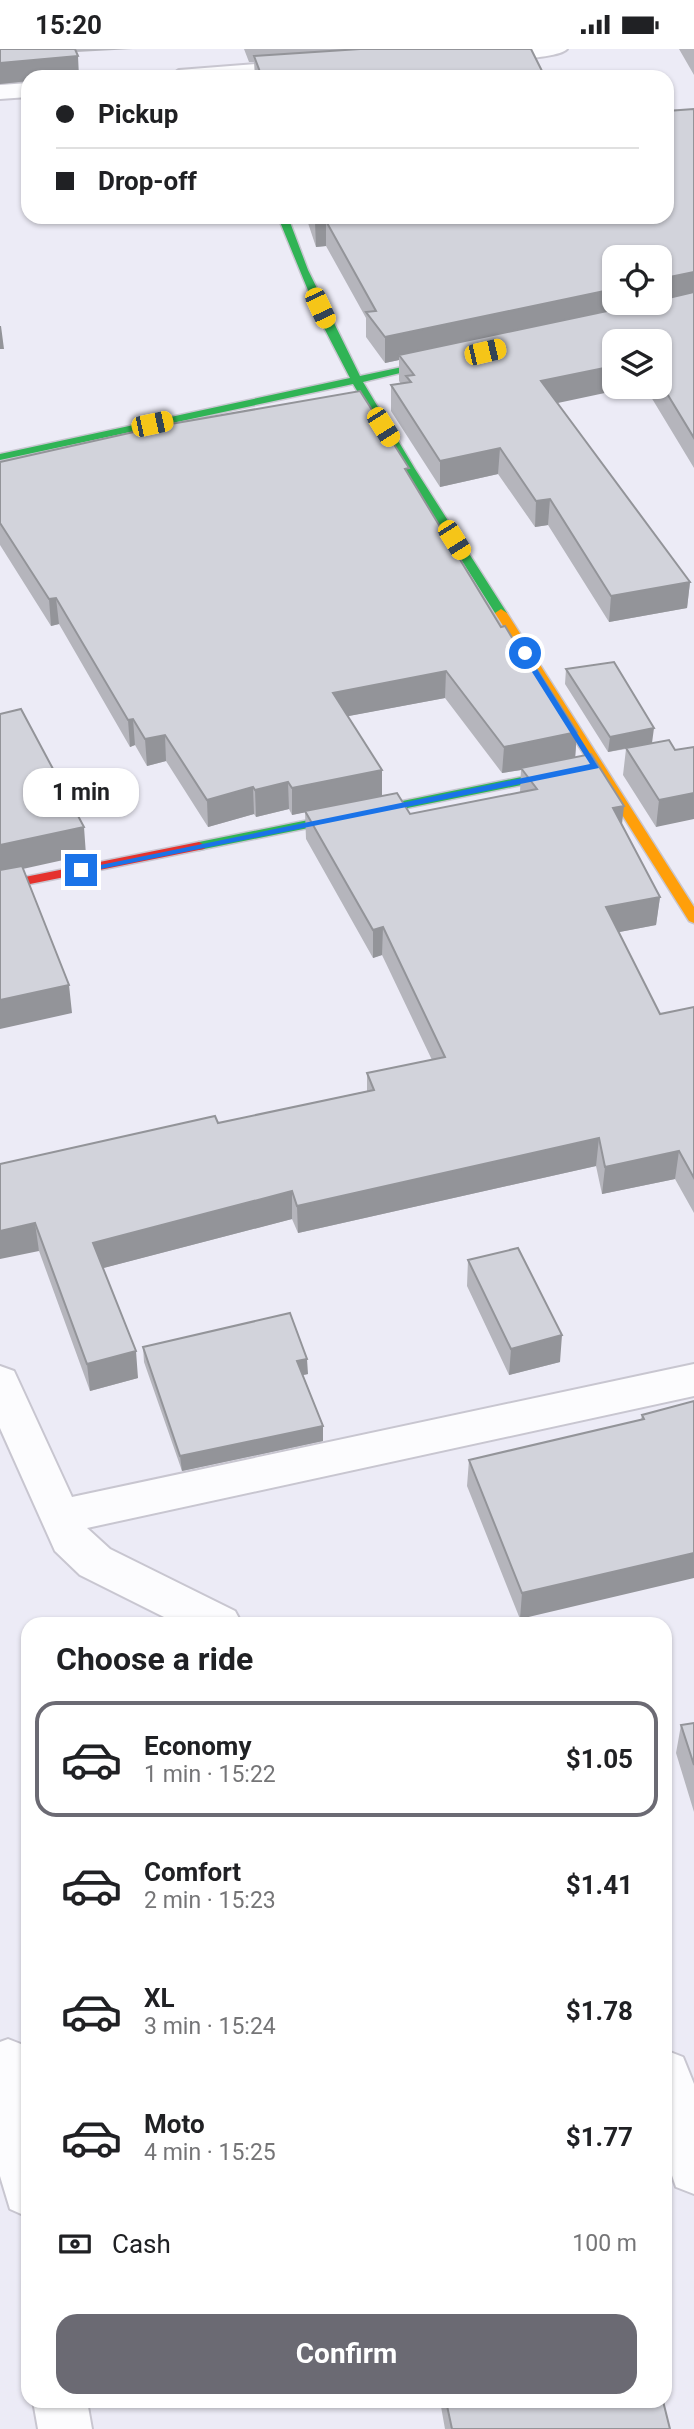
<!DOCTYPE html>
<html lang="en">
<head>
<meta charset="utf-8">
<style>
	body { margin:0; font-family:Roboto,sans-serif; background:#f6f6f6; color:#202124; height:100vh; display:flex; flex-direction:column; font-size:26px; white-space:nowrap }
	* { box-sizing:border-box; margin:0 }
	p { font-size:23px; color:#757577 }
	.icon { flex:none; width:38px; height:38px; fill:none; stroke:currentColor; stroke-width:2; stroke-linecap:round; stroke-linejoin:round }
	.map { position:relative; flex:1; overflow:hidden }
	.side { position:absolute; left:21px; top:1568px; width:651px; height:791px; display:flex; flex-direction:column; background:#fff; border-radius:21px; box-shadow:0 2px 5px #0004 }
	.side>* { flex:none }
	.guide { position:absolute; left:21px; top:21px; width:653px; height:154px; border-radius:21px; box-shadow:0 2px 5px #0004; display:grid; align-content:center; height:154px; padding:0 35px; background:#fff }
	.controls { position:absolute; left:602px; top:196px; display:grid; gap:14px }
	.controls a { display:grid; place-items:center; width:70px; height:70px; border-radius:14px; background:#fff; box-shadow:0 2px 5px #0004; font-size:35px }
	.end { position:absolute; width:32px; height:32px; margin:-16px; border:9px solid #1a73e8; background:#fff; box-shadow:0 0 0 4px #fff }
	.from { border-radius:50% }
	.bubble { position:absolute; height:49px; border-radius:21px; background:#fff; box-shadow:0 2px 5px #0004; font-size:23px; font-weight:700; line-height:49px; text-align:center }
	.car { position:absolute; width:21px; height:42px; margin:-21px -10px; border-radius:9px; box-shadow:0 0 5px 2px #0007; background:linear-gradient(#f5c518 24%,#345 0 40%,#f5c518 0 76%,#345 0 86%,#f5c518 0) }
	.guide b { display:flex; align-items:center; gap:24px; height:66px; font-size:26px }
	.guide b+b { border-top:2px solid #e0e0e0 }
	.guide i { width:18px; height:18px; background:#202124 }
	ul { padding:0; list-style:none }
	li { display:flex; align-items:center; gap:21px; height:116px; margin:0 14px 10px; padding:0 21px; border:4px solid transparent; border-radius:21px }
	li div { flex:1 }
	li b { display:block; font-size:26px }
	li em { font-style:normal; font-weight:700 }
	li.active { border-color:#6b6a73 }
	li>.icon { width:63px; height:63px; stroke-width:1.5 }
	h2 { padding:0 35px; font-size:32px; line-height:84px }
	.pay { display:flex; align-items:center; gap:18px; height:77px; padding:0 35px; font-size:26px }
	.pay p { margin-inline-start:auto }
	.cta { display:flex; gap:14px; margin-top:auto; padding:14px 35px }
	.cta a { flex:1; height:80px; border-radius:21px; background:#6b6a73; color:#fff; font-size:28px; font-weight:700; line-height:80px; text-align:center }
	.status { display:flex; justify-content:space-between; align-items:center; height:49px; padding:0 35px; background:#fff; direction:ltr }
	.status svg { height:19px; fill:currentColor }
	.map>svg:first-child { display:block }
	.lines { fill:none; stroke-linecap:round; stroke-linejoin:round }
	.street-casing { stroke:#c8c6d0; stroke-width:4 }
	.fast-casing { stroke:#c8c6d0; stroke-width:3 }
	.slow-casing { stroke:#c8c6d0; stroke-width:3 }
	.jam-casing { stroke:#c8c6d0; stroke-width:3 }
	.street { fill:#fcfcfe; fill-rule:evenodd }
	.fast { fill:#30b455; fill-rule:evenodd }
	.slow { fill:#ff9f0a; fill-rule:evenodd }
	.jam { fill:#e5322d; fill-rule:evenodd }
	.wall { fill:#b5b5bc; fill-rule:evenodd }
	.shaded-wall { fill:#939499 }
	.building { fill:#d2d3db; stroke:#939499; stroke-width:2 }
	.route { fill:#1a73e8 }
</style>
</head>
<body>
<div class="status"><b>15:20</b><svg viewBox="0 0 49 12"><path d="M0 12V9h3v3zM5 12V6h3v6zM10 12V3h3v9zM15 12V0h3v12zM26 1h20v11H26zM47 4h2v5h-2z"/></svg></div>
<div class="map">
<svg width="694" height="2380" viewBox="0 0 694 2380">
	<rect width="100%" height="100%" fill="#ecebf6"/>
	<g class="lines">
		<defs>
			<path id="street" d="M474,0h93c-7,10 -90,15 -97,5z
				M306,11l11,7 -3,5 -49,5h-97l11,-7z
				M28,34v14l-28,2v-14z
				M694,1315v32l-607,132 23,21 125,62 7,13h-64l-98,-49 -25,-24 -55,-123v-62l14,5 58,126z
				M8,1990l18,7 2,6v165l-18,-8 -10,-33v-134z
				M665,2001l18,7 11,27v110l-18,-7 -11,-32z
				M33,2352h54l5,28h-54z"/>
			<path id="fast" d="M278,168h10l20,53 52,106 89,-19 5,3 -91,22 52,87 92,144 -2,3 -4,1 -6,-4 -91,-144 -51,-85 -353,76v-6l350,-76 -29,-56z
				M571,718l5,1v6l-377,76 -7,-4 7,-4z"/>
			<path id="slow" d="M501,560l6,4 187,294v16l-5,-2 -194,-308z"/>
			<path id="jam" d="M199,793l7,4 -2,3 -204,41v-8z"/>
		</defs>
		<use href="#street" class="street-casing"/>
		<use href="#fast" class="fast-casing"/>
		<use href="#slow" class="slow-casing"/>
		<use href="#jam" class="jam-casing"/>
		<use href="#street" class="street"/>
		<use href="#fast" class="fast"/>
		<use href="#slow" class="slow"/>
		<use href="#jam" class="jam"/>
	</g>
	<path class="wall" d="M0,0h133l-57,3 3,25 -79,7z
		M244,0h287l14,28h-290l-1,-15h-5z
		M679,0h15v26z
		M694,60v359l-49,-81h15v-46l-103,62 133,179 -3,26 -78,14 -61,-97 -13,2 -37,-53 -58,13 -49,-76v-26l10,-1 -2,-3v-21l-14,3 -19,-26v-19l-40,-72 -10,1 -10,-30h361z
		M0,413l409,13 92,152 27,37 49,68 -2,26 47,67 38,72 -4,28 -37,7 41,82 34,-7v206l-19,-34 -73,15 -6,-28 -298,67 -6,-14 -189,49 35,110 -48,13 -51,-140 -39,-87 218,-41 149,-32v-18l65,-13 -50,-105 -9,3 -67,-119 -1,-27 -13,3 -3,-6 -33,8 -2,-3 -46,13 -42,-66 -19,5 -12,-21 -5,2 -71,-123 -8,2 -51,-81zM445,649l57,75 19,-3 -1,22 -110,22 -28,-18 -34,-80z
		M566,620l86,74 23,7 -19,77 -33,-52 3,-26 -18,3 -43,-68z
		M468,1211l92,102 -51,13 -42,-89z
		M143,1298l165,27 -5,1 20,66 -141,30 -38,-109z
		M694,1352l-174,218 -53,-133 2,-26 172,-40 1,-5z
		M694,1674v89l-18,-59 5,-28z
		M440,2352h223l7,28h-225z"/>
	<path class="shaded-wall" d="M78,7l1,21h-51v4l-28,3v-21z
		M326,172v25l-10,1 -1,-25z
		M694,223v24l-295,59v5l-14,3v-26l229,-48v14h46v-24z
		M0,277h1l3,23h-4z
		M614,317v21h19l-94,20 2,-26z
		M500,399l-2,26 -58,13v-26z
		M550,450l-2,26 -13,2 1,-26z
		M690,533l-3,26 -78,14 2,-26z
		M56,549l3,26 -8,2 -2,-27z
		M446,622l-1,27 -112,21v-26z
		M133,670l2,26 -5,2 -2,-27z
		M654,679l-2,15 -44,9 2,-15z
		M577,683l-2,27 -54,9v2l-19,3 2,-26z
		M165,686l1,26 -19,5 -2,-27z
		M382,721v27l-90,18v-27z
		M288,733l1,27 -33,8 -1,-27z
		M253,738l1,27 -46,13 -1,-27z
		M694,744v26l-38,8 3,-27z
		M624,757l-3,27 -8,-25z
		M84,778l2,28 -86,19v-29z
		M660,848l-4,28 -52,10 2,-28z
		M383,878l-1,28 -9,3v-28z
		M69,936l3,28 -72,16v-29z
		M599,1089l-3,28 -298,67 -1,-27z
		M679,1102l-4,28 -73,15 3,-27z
		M292,1142v28l-196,51 -3,-27z
		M35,1174l4,28 -39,8v-28z
		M562,1286l-2,27 -51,13 2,-26z
		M136,1302l2,27 -48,13 -3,-27z
		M307,1310l1,15 -10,2 -1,-15z
		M323,1377v15l-141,30 -2,-15z
		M694,1504v25l-174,41 2,-26z"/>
	<path class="building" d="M0,0h75l3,7 -78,7z
		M360,0h171l14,28h-283l-8,-21z
		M694,60v163l-34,7v-22h-46v32l-229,48 -19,-25 10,-1 -50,-90 -11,1 -1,-5h353v-106z
		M694,243v146l-34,-56v-41h-46v25l-73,15 149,201 -79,14 -61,-97 -14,2 -36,-53 -60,13 -49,-76 20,-3 -5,-6 8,-1 -15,-20 246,-52h15v-3z
		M360,342l49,77 -4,1 96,158 4,-1 23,38 5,-1 44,69 -73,15 -58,-76 -113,22 49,77 -90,18 -4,-6 -33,8 -2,-3 -46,13 -42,-65 -20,4 -12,-20 -5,1 -72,-122 -7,1 -49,-76v-61l165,-37z
		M614,613l40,66 -44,9 -44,-68z
		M21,660l63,118 -84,18v-131z
		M669,691l6,10 19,-3v46l-35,7 -33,-52z
		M591,705l33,52 -11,2 47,89 -54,10 54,107 34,-7v171l-15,-27 -74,16 -6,-29 -302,68 -5,-15 -199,52 43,108 -49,13 -52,-141 -35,8v-67l215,-48 3,7 156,-33 -7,-17 78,-16 -62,-130 -10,3 -68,-119 92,-18 13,21 127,-25 -16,-21z
		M22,817l47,119 -69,15v-130z
		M518,1199l44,87 -51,14 -43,-89z
		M290,1264l17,46 -10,2 26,65 -143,30 -37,-109z
		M694,1352v152l-172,40 -53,-133 175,-41 -2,-4z
		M694,1674v42l-13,-40z
		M446,2352h217l7,28h-218z"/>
	<path class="route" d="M525,601l74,118 -518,105 -5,-3 514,-106 -70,-111z"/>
</svg>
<div class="controls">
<a><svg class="icon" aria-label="locate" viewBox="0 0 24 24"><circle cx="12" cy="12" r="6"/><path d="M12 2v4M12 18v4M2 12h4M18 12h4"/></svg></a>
<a><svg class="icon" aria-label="layers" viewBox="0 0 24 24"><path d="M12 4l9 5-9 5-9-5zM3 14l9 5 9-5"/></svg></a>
</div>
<i class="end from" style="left:525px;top:604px"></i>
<i class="end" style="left:81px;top:821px"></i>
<div class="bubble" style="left:23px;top:719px;width:116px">1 min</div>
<i class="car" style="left:320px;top:259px;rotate:155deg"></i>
<i class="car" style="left:485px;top:303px;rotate:77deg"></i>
<i class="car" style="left:152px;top:375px;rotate:78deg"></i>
<i class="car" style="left:383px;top:378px;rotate:148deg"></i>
<i class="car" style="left:454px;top:491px;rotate:148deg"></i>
<div class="guide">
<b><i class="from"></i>Pickup</b>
<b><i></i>Drop-off</b>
</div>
<section class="side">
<h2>Choose a ride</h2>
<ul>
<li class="active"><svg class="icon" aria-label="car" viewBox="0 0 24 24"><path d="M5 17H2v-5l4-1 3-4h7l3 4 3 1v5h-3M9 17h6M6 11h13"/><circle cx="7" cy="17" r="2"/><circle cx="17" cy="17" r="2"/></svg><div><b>Economy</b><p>1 min · 15:22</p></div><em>$1.05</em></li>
<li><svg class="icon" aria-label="car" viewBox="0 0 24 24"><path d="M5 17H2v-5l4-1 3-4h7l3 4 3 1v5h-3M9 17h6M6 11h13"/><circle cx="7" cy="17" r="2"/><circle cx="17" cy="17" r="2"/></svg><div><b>Comfort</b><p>2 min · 15:23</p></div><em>$1.41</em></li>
<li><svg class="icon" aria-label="car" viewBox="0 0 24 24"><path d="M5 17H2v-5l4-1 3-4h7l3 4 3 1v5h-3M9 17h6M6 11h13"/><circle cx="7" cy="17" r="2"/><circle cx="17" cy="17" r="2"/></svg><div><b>XL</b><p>3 min · 15:24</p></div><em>$1.78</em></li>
<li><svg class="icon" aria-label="car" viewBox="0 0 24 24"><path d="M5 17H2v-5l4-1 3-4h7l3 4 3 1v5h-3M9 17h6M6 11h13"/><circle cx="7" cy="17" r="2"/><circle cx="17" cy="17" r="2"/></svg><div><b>Moto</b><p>4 min · 15:25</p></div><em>$1.77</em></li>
</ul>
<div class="pay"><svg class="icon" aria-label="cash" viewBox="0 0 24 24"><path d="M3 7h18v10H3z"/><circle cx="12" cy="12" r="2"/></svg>Cash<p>100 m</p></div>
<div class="cta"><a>Confirm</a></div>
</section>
</div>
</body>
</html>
